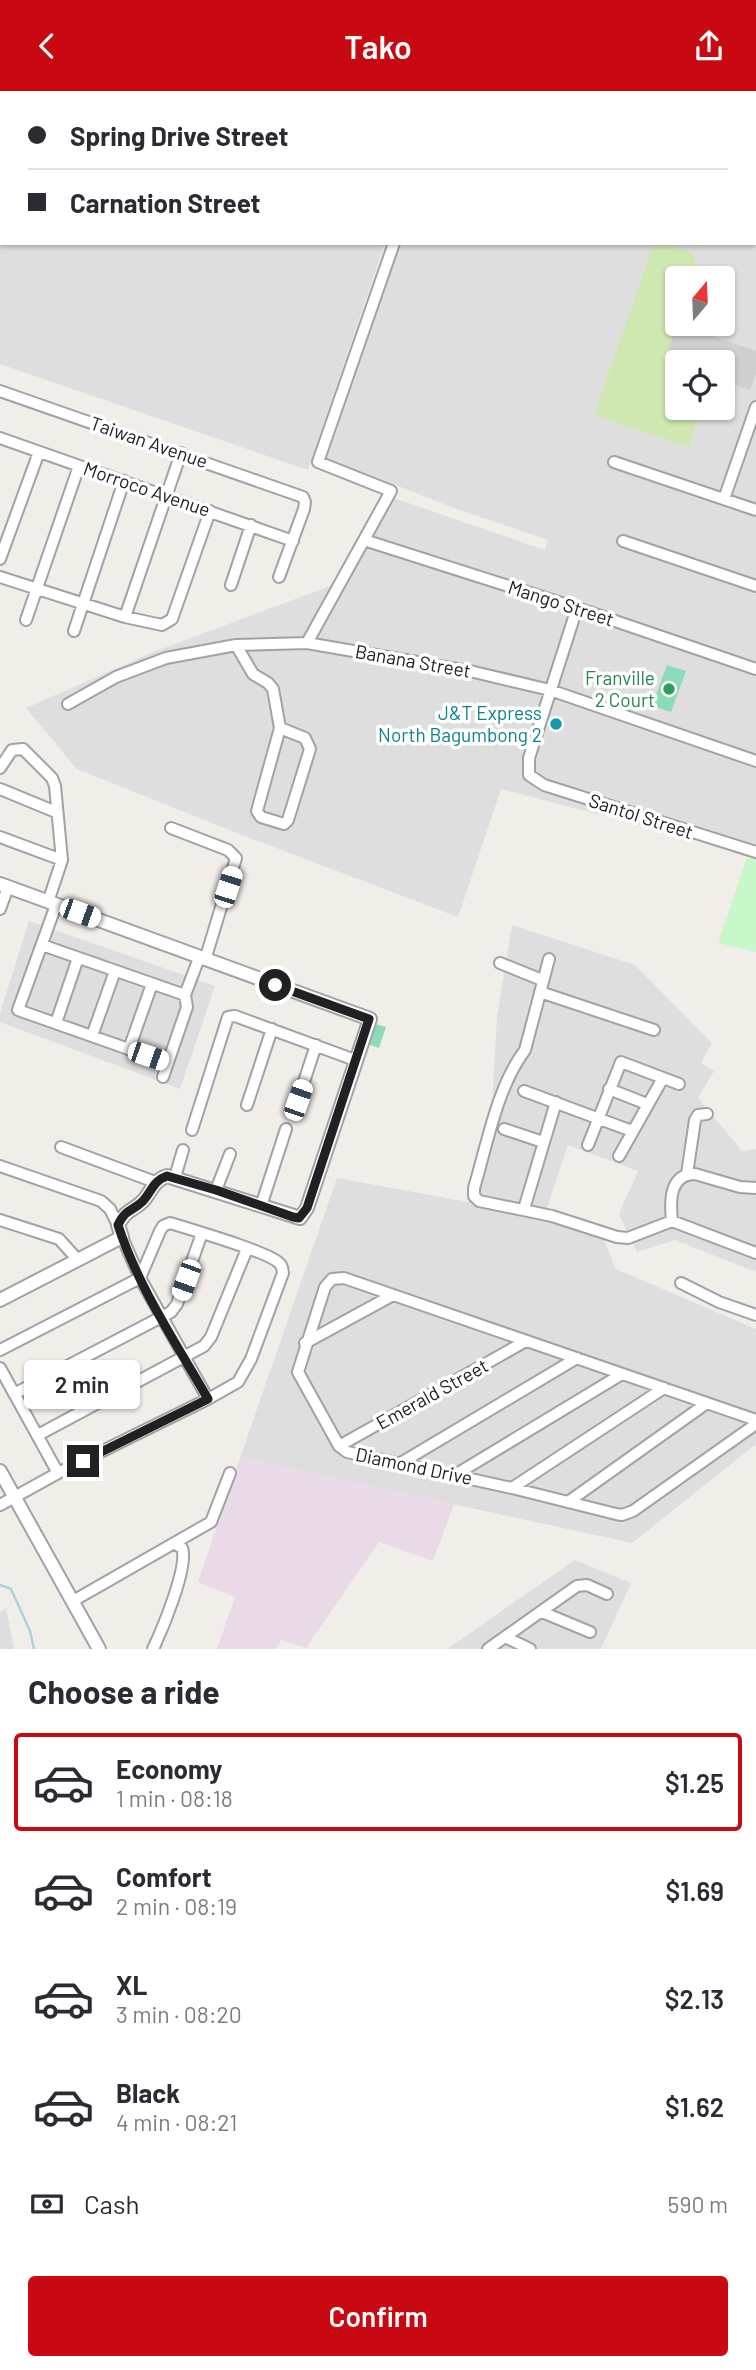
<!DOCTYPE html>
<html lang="en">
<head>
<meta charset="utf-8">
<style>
	body { margin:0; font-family:Barlow,sans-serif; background:#f7f7f7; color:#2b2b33; height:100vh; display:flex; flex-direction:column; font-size:26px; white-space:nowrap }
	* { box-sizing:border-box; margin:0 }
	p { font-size:23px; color:#7c7c81 }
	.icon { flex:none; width:38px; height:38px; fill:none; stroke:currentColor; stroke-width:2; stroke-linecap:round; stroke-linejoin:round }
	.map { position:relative; height:1558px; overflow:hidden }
	.drawer { display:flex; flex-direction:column; background:#fff; flex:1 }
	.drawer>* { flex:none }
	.top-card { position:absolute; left:0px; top:0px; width:756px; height:154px; box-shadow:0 2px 5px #0004; display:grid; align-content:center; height:154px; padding:0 28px; background:#fff }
	.needle { width:46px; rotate:19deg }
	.fabs { position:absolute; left:665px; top:175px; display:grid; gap:14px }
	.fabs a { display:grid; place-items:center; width:70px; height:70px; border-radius:7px; background:#fff; box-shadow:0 2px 5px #0004; font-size:35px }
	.end { position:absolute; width:32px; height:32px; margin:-16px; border:9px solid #212121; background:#fff; box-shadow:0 0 0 4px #fff }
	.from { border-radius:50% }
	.bubble { position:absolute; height:49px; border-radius:7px; background:#fff; box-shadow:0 2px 5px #0004; font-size:23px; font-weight:600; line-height:49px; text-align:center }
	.car { position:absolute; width:21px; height:42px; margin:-21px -10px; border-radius:9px; box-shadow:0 0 5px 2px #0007; background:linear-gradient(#fff 24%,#345 0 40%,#fff 0 76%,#345 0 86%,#fff 0) }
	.top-card b { display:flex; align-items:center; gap:24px; height:66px; font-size:26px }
	.top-card b+b { border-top:2px solid #e1e1e2 }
	.top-card i { width:18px; height:18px; background:#2b2b33 }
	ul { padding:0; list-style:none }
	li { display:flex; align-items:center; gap:21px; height:98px; margin:0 14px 10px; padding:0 14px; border:4px solid transparent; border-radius:7px }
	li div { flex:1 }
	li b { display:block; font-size:26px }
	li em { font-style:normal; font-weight:600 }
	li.active { border-color:#c90912 }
	li>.icon { width:63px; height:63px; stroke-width:1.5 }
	h2 { padding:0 28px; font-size:32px; line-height:84px }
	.pay { display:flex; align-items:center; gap:18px; height:77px; padding:0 28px; font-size:26px }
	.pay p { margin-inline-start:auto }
	.cta { display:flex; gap:14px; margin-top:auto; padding:14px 28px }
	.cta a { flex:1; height:80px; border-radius:7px; background:#c90912; color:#fff; font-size:28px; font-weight:600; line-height:80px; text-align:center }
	header { display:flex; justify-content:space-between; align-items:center; height:91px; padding:0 28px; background:#c90912; color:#fff; font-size:32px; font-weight:600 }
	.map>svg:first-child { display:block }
	.residential { fill:#dfdede; fill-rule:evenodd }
	.industrial { fill:#eadae7 }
	.religious { fill:#cfcfcf }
	.grass { fill:#cfe8b1 }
	.park { fill:#c8f8ca }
	.pitch { fill:#8adcb8 }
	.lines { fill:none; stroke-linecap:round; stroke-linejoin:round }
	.stream { stroke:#abd3dc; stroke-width:2.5 }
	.minor-casing { stroke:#a2a2a2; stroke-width:14 }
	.tertiary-casing { stroke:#a2a2a2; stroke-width:16 }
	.minor { stroke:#fff; stroke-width:10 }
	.tertiary { stroke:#fff; stroke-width:12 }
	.route { stroke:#212121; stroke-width:9 }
	.leisure-dot { fill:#2e9e5b; stroke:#fff; stroke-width:2.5 }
	.culture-dot { fill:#0f9aa8; stroke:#fff; stroke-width:2.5 }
	.labels { text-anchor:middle; stroke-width:7; stroke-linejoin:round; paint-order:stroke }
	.street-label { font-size:19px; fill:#212121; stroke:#fff }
	.leisure-label { font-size:19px; fill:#27864d; stroke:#fff; text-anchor:end }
	.culture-label { font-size:19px; fill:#0d838f; stroke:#fff; text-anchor:end }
</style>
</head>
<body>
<header><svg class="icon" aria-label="back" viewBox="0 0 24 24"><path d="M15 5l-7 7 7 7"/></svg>Tako<svg class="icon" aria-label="share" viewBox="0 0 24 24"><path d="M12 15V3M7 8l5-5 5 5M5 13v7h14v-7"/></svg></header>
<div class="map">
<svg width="756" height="1558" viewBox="0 0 756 1558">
	<rect width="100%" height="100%" fill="#f1ede8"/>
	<path class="residential" d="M0,0l95,2h-93v150h383l-77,227 -308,-106z
		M703,0h53v764l-255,-66 -43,128 -216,-82 -165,-66 -51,-61 125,-55 182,-68 49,-91 163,56 3,-10 -94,-32 -127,-50 73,-215h354v-150h-52zM677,187h46v46h-46zM677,271h46v46h-46z
		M29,830l186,65 -35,103 -180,-67v-9z
		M512,834l123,40 77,78 -11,20 13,8 -16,27 44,53 14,-2v123l-81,-32 -38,12 -18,-38 19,-43 -70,-26 -24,72 59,21 13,31 140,60v115l-124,99 -392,-85 97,-280 131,24 24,-96 5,-89z
		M575,1469l56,23 -30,66h-154z
		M6,1517l8,41h-14v-37z"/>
	<path class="industrial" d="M240,1367l214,46 -21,57 -54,-19 -73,106 -25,-8 -5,9h-59l18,-52 -37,-15z"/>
	<path class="religious" d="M677,233l79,27v22l-6,17 -27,-9v-19h-46v4l-13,-5z"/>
	<path class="grass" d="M654,152l38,9 6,20 15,6h-36v45l-12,38 12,5v42h24l-12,39 -95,-32z"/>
	<path class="park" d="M747,766l9,3v92l-38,-9z"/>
	<path class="pitch" d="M667,574l19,6 -15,41 -19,-6z
		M372,932l14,4 -7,21 -14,-5z"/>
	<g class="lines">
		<path class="stream" d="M0,1494l11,4 19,42 4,18"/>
		<defs>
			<path id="minor" d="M635,0l5,2
				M265,2l1,-2
				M446,2v-2
				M553,2l1,-2
				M663,2l1,-2
				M749,2l1,-2
				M754,111h2
				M0,300l303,106 2,5 -1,7 -25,68
				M0,347l293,103
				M614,371l142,48
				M724,408l32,-92
				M364,449l213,68 179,61
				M623,450l133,45
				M0,468l39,-107
				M0,486l125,40 37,8 10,-6 38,-108
				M231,494l20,-60
				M577,517l-48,150v17l15,10 212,67
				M125,526l56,-164
				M26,529l53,-154
				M74,540l50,-150
				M307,552l84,-152 -73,-29 76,-219
				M236,554l17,29 15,9 5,6 7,39 -23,83 4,6 23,7 4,-4 22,-71 -5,-11 -25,-10
				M68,613l48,-27 50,-19 70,-13 71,-2 167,29 76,18 206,71
				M0,677l12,-18 11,-1 29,29 3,8 7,74 -14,42
				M0,698l56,23
				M171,737l57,22 8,8 -31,102
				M0,746l62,23
				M56,814l-38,105 150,53
				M0,818l8,-22
				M42,854l143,50
				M549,868l-24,91c-28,37 -38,95 -51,138v8l5,5 73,15 65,21 11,1 44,-17 84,32
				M500,872l42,17
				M540,901l114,38
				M56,932l22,-65
				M92,945l23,-65
				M129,958l23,-65
				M163,986l24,-70 -2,-12 14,-37
				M609,998l38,15
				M524,1000l108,40
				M298,1009l18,-55
				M247,1014l25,-76
				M504,1038l39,13
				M192,1039l36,-113 7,-1 120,44
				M588,1054l33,-83 58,22
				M61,1056l94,35
				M619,1065l44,-78
				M0,1075l101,35 9,8 8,16
				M687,1083l8,-54 3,-5 9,-1
				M175,1086l8,-27
				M216,1099l14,-36
				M261,1115l25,-77
				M524,1118l32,-107
				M0,1129l59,19 18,20
				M672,1130c-2,-19 -3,-47 23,-47l45,13 16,1
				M122,1146l18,41 68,121
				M681,1192l38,19 37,13
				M305,1252l88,-48
				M0,1259l140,-72 20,-47 3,-5 7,-3c19,6 99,29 109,40 4,3 3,6 4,10l-32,86 -13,23 -30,17 -150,74 -58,32
				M0,1277l58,105
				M14,1303l157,-82 6,-8 25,-71
				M756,1329l-412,-142 -12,1 -7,8 -27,85 41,74 8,6 165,36 104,26 6,1 11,-4 123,-87
				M38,1344l166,-89 7,-9 36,-88
				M339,1355l187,-105
				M399,1373l178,-106
				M455,1384l167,-101
				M512,1397l152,-100
				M568,1411l139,-99
				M73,1510l138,-79 19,-49
				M542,1521l48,20
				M505,1546l25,12
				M153,1558c9,-19 36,-83 29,-101l-7,-4
				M488,1558l89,-63 10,-1 20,9"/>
			<path id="tertiary" d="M0,793l370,135 -63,189 -7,10 -133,-42c-14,5 -15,15 -24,25 -11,11 -16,7 -25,24l4,12 -122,63
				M0,1380l99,178"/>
		</defs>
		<use href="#minor" class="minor-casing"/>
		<use href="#tertiary" class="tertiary-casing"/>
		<use href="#minor" class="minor"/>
		<use href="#tertiary" class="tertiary"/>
	</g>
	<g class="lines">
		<path class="route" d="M83,1370l125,-62c-32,-56 -70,-112 -90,-174 8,-17 14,-13 25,-24 9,-10 10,-20 24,-25l49,14 77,27 6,1 8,-10 62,-189 -94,-34"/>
	</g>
	<circle class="leisure-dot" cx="669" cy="598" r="7"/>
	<circle class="culture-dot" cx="556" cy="633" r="7"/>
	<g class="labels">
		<g class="street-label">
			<text transform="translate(149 351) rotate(19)" y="7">Taiwan Avenue</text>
			<text transform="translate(147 398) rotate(19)" y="7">Morroco Avenue</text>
			<text transform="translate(561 512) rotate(18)" y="7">Mango Street</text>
			<text transform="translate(413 570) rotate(10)" y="7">Banana Street</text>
			<text transform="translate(641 725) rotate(18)" y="7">Santol Street</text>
			<text transform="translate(432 1303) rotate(-29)" y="7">Emerald Street</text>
			<text transform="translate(414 1375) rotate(12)" y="7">Diamond Drive</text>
		</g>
		<g class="leisure-label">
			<text x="655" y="594">Franville<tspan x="655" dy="22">2 Court</tspan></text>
		</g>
		<g class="culture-label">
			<text x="542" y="629">J&amp;T Express<tspan x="542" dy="22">North Bagumbong 2</tspan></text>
		</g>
	</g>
</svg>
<div class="fabs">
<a><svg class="needle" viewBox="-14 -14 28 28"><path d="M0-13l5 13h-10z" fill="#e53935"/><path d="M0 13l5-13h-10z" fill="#7c7c81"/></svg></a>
<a><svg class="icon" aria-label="locate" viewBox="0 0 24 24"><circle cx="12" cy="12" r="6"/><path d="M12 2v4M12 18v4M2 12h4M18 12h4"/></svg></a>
</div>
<i class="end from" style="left:275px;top:894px"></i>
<i class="end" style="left:83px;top:1370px"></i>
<div class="bubble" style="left:24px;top:1269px;width:116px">2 min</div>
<i class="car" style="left:228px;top:796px;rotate:18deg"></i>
<i class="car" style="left:80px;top:822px;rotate:110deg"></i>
<i class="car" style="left:148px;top:965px;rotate:109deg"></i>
<i class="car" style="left:298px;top:1009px;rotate:19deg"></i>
<i class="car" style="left:186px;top:1189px;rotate:200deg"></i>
<div class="top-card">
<b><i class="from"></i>Spring Drive Street</b>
<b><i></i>Carnation Street</b>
</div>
</div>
<section class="drawer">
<h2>Choose a ride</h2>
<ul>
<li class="active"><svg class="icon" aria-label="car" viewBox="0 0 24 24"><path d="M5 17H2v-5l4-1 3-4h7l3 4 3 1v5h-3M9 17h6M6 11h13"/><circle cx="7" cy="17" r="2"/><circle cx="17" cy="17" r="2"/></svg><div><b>Economy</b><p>1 min · 08:18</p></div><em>$1.25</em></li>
<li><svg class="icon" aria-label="car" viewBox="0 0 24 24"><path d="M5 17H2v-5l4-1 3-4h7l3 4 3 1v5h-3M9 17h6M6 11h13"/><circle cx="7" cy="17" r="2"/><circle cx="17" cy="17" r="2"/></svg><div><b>Comfort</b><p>2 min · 08:19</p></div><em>$1.69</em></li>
<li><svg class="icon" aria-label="car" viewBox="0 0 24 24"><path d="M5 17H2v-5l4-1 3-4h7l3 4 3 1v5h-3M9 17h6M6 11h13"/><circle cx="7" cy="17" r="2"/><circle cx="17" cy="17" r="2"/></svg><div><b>XL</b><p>3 min · 08:20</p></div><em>$2.13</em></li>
<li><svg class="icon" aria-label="car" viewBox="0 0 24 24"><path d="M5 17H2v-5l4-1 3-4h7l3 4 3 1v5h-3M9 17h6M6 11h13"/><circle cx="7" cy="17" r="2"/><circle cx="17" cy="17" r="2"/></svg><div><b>Black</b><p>4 min · 08:21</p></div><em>$1.62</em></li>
</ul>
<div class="pay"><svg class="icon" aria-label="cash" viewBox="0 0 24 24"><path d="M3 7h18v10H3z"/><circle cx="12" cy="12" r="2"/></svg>Cash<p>590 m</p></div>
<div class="cta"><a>Confirm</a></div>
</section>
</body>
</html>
